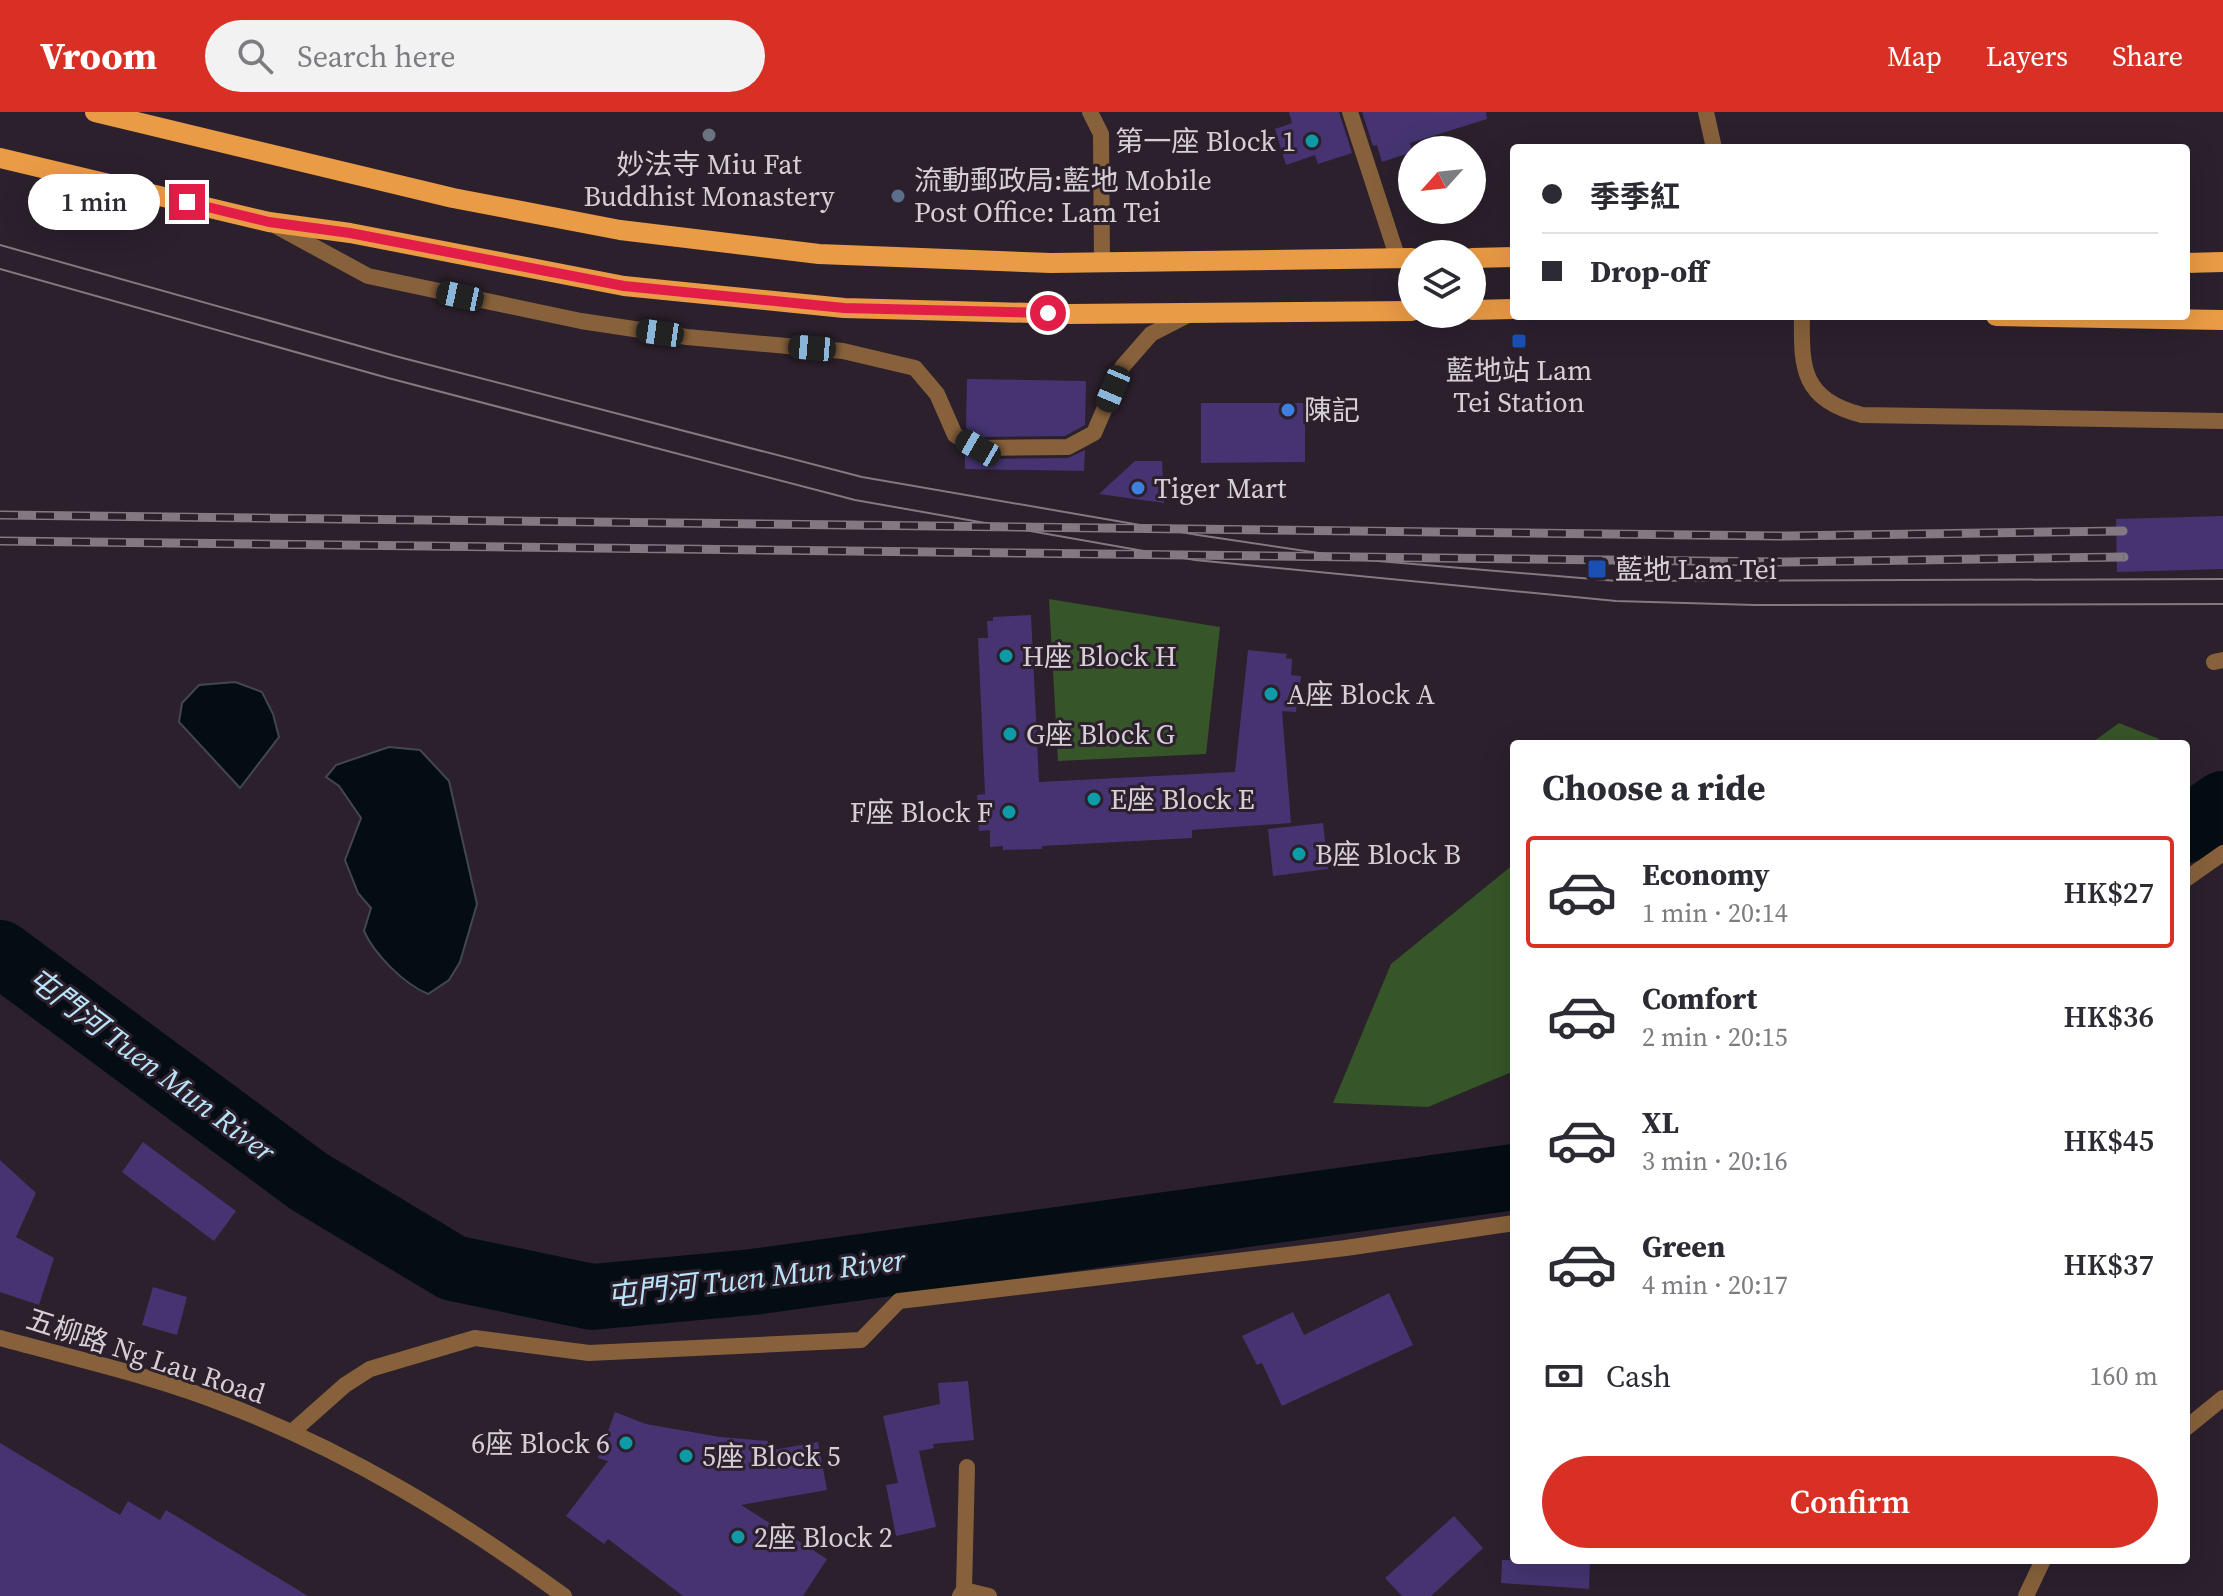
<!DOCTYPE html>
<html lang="en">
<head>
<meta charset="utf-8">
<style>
	body { margin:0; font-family:"Source Serif 4","Noto Sans TC",serif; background:#f2f2f3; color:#2b2b33; height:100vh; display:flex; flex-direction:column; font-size:30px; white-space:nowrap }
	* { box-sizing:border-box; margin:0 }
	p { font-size:26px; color:#7c7c81 }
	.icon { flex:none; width:44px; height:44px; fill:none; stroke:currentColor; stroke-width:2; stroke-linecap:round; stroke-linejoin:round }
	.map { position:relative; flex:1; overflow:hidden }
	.sheet { position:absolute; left:1510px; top:628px; width:680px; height:824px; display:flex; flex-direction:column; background:#fff; border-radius:8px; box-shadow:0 8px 32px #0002 }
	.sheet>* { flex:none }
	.guide { position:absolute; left:1510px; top:32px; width:680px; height:176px; border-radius:8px; box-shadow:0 8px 32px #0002; display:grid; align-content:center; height:176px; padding:0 32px; background:#fff }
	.needle { width:52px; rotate:243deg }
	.fabs { position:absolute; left:1398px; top:24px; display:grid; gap:16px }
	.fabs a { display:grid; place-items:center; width:88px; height:88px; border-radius:50%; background:#fff; box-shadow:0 8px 32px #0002; font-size:40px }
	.end { position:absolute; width:36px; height:36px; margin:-18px; border:10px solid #e11d48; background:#fff; box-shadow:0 0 0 4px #fff }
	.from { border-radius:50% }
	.bubble { position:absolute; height:56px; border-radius:28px; background:#fff; box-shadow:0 8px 32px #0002; font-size:26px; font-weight:600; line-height:56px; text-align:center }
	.car { position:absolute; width:24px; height:48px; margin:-24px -12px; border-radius:10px; box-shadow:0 0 6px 2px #0007; background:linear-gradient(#222 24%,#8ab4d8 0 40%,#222 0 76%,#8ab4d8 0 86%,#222 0) }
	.guide b { display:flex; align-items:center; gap:28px; height:76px; font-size:30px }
	.guide b+b { border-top:2px solid #e1e1e2 }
	.guide i { width:20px; height:20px; background:#2b2b33 }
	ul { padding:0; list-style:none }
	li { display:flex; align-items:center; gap:24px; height:112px; margin:0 16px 12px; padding:0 16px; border:4px solid transparent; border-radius:8px }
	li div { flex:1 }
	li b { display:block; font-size:30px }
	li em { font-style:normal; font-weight:600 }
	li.current { border-color:#d93025 }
	li>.icon { width:72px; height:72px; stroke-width:1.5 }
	h2 { padding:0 32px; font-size:36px; line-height:96px }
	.pay { display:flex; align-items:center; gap:20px; height:88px; padding:0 32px; font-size:30px }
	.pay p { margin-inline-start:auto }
	.primary-button { display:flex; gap:16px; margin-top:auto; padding:16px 32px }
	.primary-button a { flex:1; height:92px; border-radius:48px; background:#d93025; color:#fff; font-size:32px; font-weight:600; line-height:92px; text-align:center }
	header { display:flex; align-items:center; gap:48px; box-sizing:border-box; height:112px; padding:0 40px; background:#d93025; color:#fff }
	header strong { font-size:38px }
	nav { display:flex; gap:44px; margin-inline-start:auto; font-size:28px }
	.search { width:560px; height:72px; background:#f2f2f3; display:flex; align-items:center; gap:20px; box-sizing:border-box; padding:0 28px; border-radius:44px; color:#7c7c81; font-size:30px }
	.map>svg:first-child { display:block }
	.green { fill:#365528 }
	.water { fill:#040d13; stroke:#43474e; stroke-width:2 }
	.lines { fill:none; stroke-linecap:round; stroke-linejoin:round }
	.river { stroke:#040d13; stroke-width:66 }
	.building { fill:#453471 }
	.lane { stroke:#87613b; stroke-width:16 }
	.street { stroke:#87613b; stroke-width:16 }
	.primary { stroke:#ea9b45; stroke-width:20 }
	.tram { stroke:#827983; stroke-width:2 }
	.rail-casing { stroke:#827983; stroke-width:9 }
	.rail { stroke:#2b202c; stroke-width:6; stroke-dasharray:18; stroke-linecap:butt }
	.route { stroke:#e11d48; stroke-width:10 }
	.worship-dot { fill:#6b7280; stroke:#2b202c; stroke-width:3 }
	.culture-dot { fill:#0f9aa8; stroke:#2b202c; stroke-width:3 }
	.service-dot { fill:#5c6f8a; stroke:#2b202c; stroke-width:3 }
	.transit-dot { fill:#1a4fb4; stroke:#2b202c; stroke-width:3 }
	.shop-dot { fill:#3f7fe0; stroke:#2b202c; stroke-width:3 }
	.labels { text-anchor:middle; stroke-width:6; stroke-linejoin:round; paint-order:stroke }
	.poi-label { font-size:28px; fill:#d6cfd7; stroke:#2b202c; text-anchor:start }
	.street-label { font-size:28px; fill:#d6cfd7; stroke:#2b202c }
	.water-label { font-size:30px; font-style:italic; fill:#b9e3f8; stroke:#2b202c }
</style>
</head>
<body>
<header>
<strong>Vroom</strong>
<div class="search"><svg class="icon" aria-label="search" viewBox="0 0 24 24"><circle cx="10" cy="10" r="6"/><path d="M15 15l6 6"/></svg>Search here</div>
<nav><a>Map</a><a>Layers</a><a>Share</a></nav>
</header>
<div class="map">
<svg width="2223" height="1484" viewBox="0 0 2223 1484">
	<rect width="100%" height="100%" fill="#2b202c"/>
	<path class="green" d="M1049,487l171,28 -14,127 -148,7z
		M2119,611l40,16 2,5h-71z
		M1514,752v207l-86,36 -95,-4 58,-139z"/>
	<path class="water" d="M235,570l27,10 11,22 6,23 -39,51 -61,-66 3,-19 17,-18z
		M389,635l31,3 29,31 28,123 -17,58 -11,18 -21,14c-24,-10 -54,-40 -64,-63l7,-23 -13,-15 -13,-33 16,-42 -22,-32 -13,-9 10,-12z"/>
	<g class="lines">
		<path class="river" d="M2186,718l37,-26
			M0,841l308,228 145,87 139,29 161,-15 761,-105"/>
	</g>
	<path class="building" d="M1289,0h50l13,41 -34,11 -3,-9 -29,10 -11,-36 17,-6z
		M1362,0h124l1,7 -77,24 2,9 -30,10 -5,-17 -4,1z
		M967,267l119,2 -1,44 -20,11 -84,1 -15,-9z
		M1201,291h104v59l-104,1z
		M1085,338l-1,21 -119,-2v-15l13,5 90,-1z
		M1135,349h27l2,42 -65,-9z
		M2223,404v53l-106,3 -1,-53z
		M1031,503l8,167 196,-10 13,-122 39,4 -1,4 6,1 -1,16 10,1 -5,36 -14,-1 9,112 -99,7v8l-150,8v3l-39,1v-4l-13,1v-17l-11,1 -2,-36 8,-1 -7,-156h10l-1,-17h6v-4z
		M1323,711l5,46 -55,7 -5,-47z
		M143,1030l93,69 -22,30 -92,-69z
		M0,1048l36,33 -20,44 38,21 -15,47 -39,-13z
		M153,1175l34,10 -10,38 -35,-10z
		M1389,1181l24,52 -131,61 -20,-43 -5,2 -15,-29 51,-24 11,23z
		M968,1269l6,59 -41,4 1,4 -15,3 17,76 -40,9 -10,-51 12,-2 -15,-67 57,-12 -2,-21z
		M615,1300l31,12 74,13 48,4 -1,10 51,-9 9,48 -86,15 86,54 -24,37h-120l-75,-57 -4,5 -38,-28 42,-55 -10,-3z
		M0,1331l120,72 8,-14 32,19 6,-10 142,86h-308z
		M1454,1404l29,32 -52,48h-29l-17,-18z
		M1502,1448h88l-1,29 -88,-6z"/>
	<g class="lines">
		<path class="lane" d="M1350,0l48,147
			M276,114l92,50 213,45 106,16 156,14 72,17 22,26 18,41 23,13 90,-1 26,-14 29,-67 28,-32 39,-20
			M1802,204c-1,55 1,83 60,99l361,6
			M2214,550l9,-2
			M292,1320l53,-47 25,-16 105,-31 114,15 272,-13 38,-39
			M964,1478l3,-123"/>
		<path class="street" d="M1090,0l11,22 1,128
			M1706,0l8,36
			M2186,767l37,-26
			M899,1189l447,-53 168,-25
			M0,1226c76,21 154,38 227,67 122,47 232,114 337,191
			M2186,1316l37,-30
			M960,1484l4,-6 25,6
			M2026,1484l17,-36"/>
		<path class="primary" d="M95,0l358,86 167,32 199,24 232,9 361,-5
			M0,46l269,64 81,11 274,53 220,22 224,6 344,-3
			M1472,146l42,-1
			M2186,151l37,-1
			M1472,198l42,-1
			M1996,204l227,4"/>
		<path class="tram" d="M0,133l395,111 467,121 336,58 168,25 251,21 606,-2
			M0,157l388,109 467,122 340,60 421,41 139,4 468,-1"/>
		<defs>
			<path id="rail" d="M0,403l1786,21 337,-5
				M0,429l1784,21 340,-5"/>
		</defs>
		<use href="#rail" class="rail-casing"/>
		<use href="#rail" class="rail"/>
	</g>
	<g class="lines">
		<path class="route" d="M187,90l82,20 81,11 274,53 220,22 204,5"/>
	</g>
	<circle class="worship-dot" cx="709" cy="23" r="8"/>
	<g class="culture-dot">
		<circle cx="1312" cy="29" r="8"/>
		<circle cx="1006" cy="544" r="8"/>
		<circle cx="1271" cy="582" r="8"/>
		<circle cx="1010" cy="622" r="8"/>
		<circle cx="1094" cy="687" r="8"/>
		<circle cx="1009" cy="700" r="8"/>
		<circle cx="1299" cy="742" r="8"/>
		<circle cx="626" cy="1331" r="8"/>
		<circle cx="686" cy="1344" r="8"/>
		<circle cx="738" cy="1425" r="8"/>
	</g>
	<circle class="service-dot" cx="898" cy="84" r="8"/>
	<g class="transit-dot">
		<rect x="1511" y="221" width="16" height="16" rx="4"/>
		<rect x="1587" y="447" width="20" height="20" rx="4"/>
	</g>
	<g class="shop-dot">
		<circle cx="1288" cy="298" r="8"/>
		<circle cx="1138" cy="376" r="8"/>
	</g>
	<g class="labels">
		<g class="poi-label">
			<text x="1296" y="39" text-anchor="end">第一座 Block 1</text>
			<text x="709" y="62" text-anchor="middle">妙法寺 Miu Fat<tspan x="709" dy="32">Buddhist Monastery</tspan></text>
			<text x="914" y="78">流動郵政局:藍地 Mobile<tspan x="914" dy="32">Post Office: Lam Tei</tspan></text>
			<text x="1519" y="268" text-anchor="middle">藍地站 Lam<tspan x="1519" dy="32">Tei Station</tspan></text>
			<text x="1304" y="308">陳記</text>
			<text x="1154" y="386">Tiger Mart</text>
			<text x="1615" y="467">藍地 Lam Tei</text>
			<text x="1022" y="554">H座 Block H</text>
			<text x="1287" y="592">A座 Block A</text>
			<text x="1026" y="632">G座 Block G</text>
			<text x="1110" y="697">E座 Block E</text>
			<text x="993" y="710" text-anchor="end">F座 Block F</text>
			<text x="1315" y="752">B座 Block B</text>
			<text x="610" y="1341" text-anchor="end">6座 Block 6</text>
			<text x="702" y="1354">5座 Block 5</text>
			<text x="754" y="1435">2座 Block 2</text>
		</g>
		<g class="street-label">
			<text transform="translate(146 1244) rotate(18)" y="10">五柳路 Ng Lau Road</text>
		</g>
		<g class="water-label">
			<text transform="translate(151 953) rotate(37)" y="10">屯門河 Tuen Mun River</text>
			<text transform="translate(756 1166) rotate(-7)" y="10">屯門河 Tuen Mun River</text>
		</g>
	</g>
</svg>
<div class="fabs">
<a><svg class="needle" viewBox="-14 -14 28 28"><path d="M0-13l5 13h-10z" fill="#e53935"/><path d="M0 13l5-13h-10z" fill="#7c7c81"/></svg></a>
<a><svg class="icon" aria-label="layers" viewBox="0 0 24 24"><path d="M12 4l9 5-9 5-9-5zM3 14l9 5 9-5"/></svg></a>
</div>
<i class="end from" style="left:1048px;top:201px"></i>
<i class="end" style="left:187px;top:90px"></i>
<div class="bubble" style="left:28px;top:62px;width:132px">1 min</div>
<i class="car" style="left:460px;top:184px;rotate:282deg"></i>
<i class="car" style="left:660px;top:221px;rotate:278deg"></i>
<i class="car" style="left:812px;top:236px;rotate:275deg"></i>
<i class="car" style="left:1113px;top:277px;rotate:203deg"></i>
<i class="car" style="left:978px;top:336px;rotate:300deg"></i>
<div class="guide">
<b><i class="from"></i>季季紅</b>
<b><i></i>Drop-off</b>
</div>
<section class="sheet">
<h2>Choose a ride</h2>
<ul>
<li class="current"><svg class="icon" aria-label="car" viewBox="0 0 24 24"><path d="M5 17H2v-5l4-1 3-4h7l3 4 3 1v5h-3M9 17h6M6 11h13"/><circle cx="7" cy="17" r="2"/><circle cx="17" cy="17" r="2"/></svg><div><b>Economy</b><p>1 min · 20:14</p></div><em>HK$27</em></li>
<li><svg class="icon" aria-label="car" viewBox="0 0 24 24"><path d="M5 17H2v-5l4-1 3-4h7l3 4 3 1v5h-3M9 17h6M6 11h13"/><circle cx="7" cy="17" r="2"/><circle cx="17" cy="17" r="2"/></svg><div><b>Comfort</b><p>2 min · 20:15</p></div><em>HK$36</em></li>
<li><svg class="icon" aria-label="car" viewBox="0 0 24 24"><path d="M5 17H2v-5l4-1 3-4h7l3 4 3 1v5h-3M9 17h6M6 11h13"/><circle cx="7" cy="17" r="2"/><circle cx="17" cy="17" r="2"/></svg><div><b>XL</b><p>3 min · 20:16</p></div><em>HK$45</em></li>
<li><svg class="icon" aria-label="car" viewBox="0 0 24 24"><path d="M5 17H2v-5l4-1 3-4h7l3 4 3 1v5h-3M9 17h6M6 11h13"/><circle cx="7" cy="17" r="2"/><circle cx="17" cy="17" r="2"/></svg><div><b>Green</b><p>4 min · 20:17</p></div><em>HK$37</em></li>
</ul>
<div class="pay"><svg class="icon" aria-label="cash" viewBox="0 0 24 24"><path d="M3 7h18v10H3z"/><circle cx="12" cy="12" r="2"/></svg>Cash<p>160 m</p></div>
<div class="primary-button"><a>Confirm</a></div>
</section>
</div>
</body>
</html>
